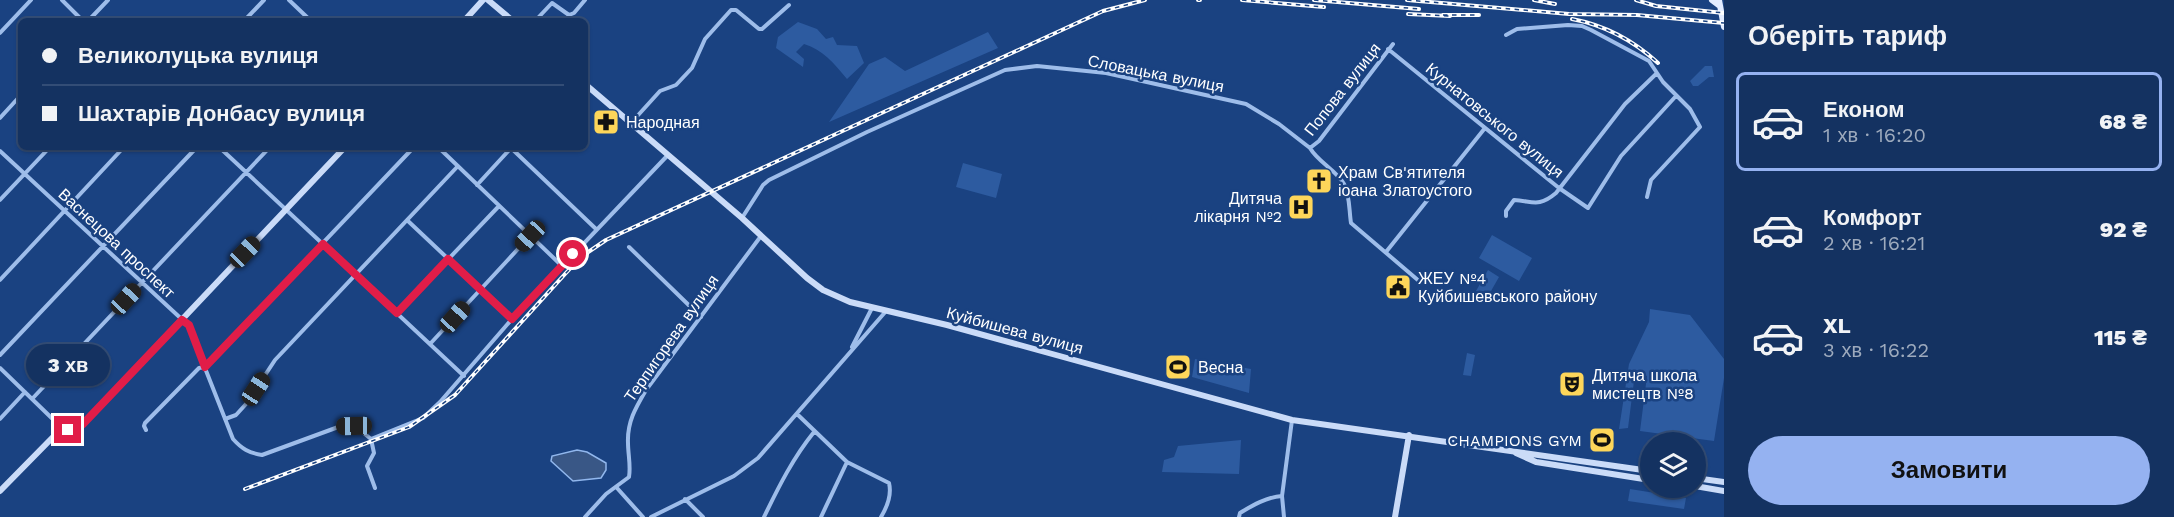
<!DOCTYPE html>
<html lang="uk">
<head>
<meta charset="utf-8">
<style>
	body { margin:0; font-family:"Work Sans",sans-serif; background:#213e6a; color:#f1f3f6; height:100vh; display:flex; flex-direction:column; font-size:22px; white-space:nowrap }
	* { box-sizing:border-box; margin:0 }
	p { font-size:20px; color:#9daabd }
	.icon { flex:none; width:33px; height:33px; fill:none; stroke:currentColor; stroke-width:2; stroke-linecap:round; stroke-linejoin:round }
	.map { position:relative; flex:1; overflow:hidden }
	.side { display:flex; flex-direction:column; background:#143261; width:450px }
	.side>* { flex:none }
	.banner { position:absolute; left:18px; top:18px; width:570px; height:132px; border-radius:9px; box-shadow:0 2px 4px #0004,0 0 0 2px #334d76; display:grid; align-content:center; height:132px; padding:0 24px; background:#143261 }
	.tools { position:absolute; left:1640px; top:432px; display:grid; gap:12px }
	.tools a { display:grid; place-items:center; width:66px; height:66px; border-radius:50%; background:#143261; box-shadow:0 2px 4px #0004,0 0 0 2px #334d76; font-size:30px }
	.end { position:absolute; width:27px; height:27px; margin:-14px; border:8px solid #e11d48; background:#fff; box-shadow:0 0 0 3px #fff }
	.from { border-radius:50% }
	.bubble { position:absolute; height:42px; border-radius:21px; background:#143261; box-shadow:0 2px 4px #0004,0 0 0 2px #334d76; font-size:20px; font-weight:800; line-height:42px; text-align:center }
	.car { position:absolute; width:18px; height:36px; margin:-18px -9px; border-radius:8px; box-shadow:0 0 4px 2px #0007; background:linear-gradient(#222 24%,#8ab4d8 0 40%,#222 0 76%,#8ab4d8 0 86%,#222 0) }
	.banner b { display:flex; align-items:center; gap:21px; height:57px; font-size:22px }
	.banner b+b { border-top:2px solid #334d76 }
	.banner i { width:15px; height:15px; background:#f1f3f6 }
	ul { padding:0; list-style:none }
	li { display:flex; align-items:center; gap:18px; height:99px; margin:0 12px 9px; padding:0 12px; border:3px solid transparent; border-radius:9px }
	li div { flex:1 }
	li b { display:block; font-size:22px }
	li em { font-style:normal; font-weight:800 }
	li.active { border-color:#95b2f1 }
	li>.icon { width:54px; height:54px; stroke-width:1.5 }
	h2 { padding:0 24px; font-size:27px; line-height:72px }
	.button { display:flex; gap:12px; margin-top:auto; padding:12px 24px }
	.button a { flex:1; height:69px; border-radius:36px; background:#95b2f1; color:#111; font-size:24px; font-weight:800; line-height:69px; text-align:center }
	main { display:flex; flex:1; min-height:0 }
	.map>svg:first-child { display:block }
	.green { fill:#2d5ba0 }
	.water { fill:#395786; stroke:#91b7ed; stroke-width:1.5 }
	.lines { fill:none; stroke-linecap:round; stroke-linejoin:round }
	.street { stroke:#9ebdea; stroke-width:4 }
	.secondary { stroke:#cadbf8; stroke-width:6 }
	.primary { stroke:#e2ecff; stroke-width:6 }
	.rail-casing { stroke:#fff; stroke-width:4 }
	.rail { stroke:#1a4281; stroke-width:1.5; stroke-dasharray:4.5; stroke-linecap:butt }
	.route { stroke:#e11d48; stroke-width:8 }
	.labels { text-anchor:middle; stroke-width:5; stroke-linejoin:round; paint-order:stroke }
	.street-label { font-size:16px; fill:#fff; stroke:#1a4281 }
	.poi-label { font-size:16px; fill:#fff; stroke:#1a4281; text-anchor:start }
</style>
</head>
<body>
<main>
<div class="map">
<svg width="1724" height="517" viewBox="0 0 1724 517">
	<rect width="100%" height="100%" fill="#1a4281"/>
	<path class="green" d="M798,22l19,7 9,10 7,-2 4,8 20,1 7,17 -17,16c-13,-16 -24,-29 -43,-35l-8,8 8,7 -1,8 -27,-19 2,-11z
		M988,32l10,16 -169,74 40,-58 16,-7 20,14z
		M1705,66h7l2,11h-5l-11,9h-5l-3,-5z
		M963,163l39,11 -6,24 -40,-11z
		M1492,235l40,23 -13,23 -40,-23z
		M1488,270l11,7 -12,21 -11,-7z
		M1650,309l40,6 34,44v19l-10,63 -74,-10 7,-55 -19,-3 6,8 -6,47 -9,1 10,-65 20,-42z
		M1467,353l8,2 -4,21 -8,-1z
		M1173,357l12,2 -2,14 -12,-2z
		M1195,359l56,10 -2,24 -57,-16z
		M1241,440l-2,34 -77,-2 2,-12 10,-3 4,-11z
		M1630,489l56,9 -2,11 -56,-8z"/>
	<path class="water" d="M577,450l10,2 19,11v7l-5,8 -28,3 -22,-20 1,-5z"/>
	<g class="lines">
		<path class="street" d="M62,0l21,21
			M289,0l22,21
			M88,21l20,-21
			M244,21l20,-21
			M535,21l17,-18 17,12 5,-2 11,-13
			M0,33l31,-33
			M1506,35l11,-6 51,-4 14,1 9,4 58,31 14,21 27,27 10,18 -49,53 -4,17
			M1388,49l171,139 29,20 33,-52 55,-60
			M0,118l21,-23
			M631,123l29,-32 16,-6 16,-17 13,-29 26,-29h5l23,19h3l27,-24
			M219,147l245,229
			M438,147l124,119
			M510,147l86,82
			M1310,148l9,-7 74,-97
			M0,151l188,174 45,114c9,10 16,14 29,16l79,-29h14l16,13 3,14 -7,13 8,22
			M477,185l34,-37
			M0,200l50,-53
			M1506,216v-5l8,-11c19,1 24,8 42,-7l69,-89 31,-30
			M742,218l21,-33 6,-5 98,-48 138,-62 32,-4 69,7 140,31 33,20 31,24c8,14 26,22 34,36 6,11 5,27 7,39l68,58
			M408,221l104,98
			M629,247l72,70
			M1386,252l99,-124
			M0,280l124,-133
			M397,313l102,-107
			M430,344l100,-108
			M852,347l20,-39
			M0,355l197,-208
			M0,368l64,62
			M32,399l238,-252
			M797,414l50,48 42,21c3,12 -2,24 -8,34
			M0,419l25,-27
			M225,419l11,-4 10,-11 29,-44 183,-194
			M146,430l-2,-4 1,-3 54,-55 6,-1 209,-220
			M371,439l52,-21 17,-16 72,-83 155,-163
			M617,488l26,29
			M685,499l18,18
			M585,517l21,-23 23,-17c2,-11 -1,-23 -1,-34 -1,-21 8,-36 18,-53l115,-154
			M651,517l83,-41 24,-18 129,-148
			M764,517c15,-31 29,-59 50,-85
			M821,517l26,-55
			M1239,517l1,-4c13,-8 27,-16 42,-17
			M1284,517l-2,-21 10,-76"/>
		<path class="secondary" d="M488,0l25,21
			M464,21l19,-21
			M585,84l157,134 65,60 16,12 27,12 97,23 345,95 358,51
			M1516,453l20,9 114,18
			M1695,478l29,4
			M1695,486l29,5
			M0,491l55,-56c13,-9 20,-3 33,-16l257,-272
			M1395,517l14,-82"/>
		<path class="primary" d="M1712,0l8,6
			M1719,0l5,27"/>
		<defs>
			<path id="rail" d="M1198,0h2
				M1242,0l82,7
				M1314,0l105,9
				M1407,0l162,14 68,1 87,8
				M1534,0l21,4
				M1636,0l20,6 68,7
				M1408,14l42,2
				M1443,15h36
				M1572,19c32,6 62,22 86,44
				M245,489l164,-62 46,-32 110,-121 16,-17 25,-17 497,-229 42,-11"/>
		</defs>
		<use href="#rail" class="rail-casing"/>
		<use href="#rail" class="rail"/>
	</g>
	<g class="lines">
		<path class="route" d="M68,430l8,-1 7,-5 99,-104 7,5 16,42 118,-123 74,69 51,-54 64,60 61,-65"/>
	</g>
	<defs>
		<symbol id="pharmacy-square" viewBox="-11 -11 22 22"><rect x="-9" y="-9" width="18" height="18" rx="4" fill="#fdd65a" stroke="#1a4281"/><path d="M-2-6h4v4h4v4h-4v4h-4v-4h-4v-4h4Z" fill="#111"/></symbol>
		<symbol id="church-square" viewBox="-11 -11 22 22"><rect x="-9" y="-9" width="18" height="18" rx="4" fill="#fdd65a" stroke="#1a4281"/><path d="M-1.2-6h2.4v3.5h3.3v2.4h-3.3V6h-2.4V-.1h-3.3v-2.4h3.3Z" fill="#111"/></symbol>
		<symbol id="hospital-square" viewBox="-11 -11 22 22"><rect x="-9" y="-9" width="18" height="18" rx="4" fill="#fdd65a" stroke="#1a4281"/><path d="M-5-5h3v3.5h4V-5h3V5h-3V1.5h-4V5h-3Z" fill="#111"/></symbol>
		<symbol id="civic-square" viewBox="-11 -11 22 22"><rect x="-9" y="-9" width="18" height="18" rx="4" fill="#fdd65a" stroke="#1a4281"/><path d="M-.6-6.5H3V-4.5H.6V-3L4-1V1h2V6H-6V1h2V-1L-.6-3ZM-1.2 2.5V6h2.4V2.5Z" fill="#111"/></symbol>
		<symbol id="stadium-square" viewBox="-11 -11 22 22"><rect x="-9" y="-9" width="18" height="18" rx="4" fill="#fdd65a" stroke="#1a4281"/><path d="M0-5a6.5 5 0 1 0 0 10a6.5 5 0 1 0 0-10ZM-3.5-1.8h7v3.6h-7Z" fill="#111"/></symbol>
		<symbol id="theatre-square" viewBox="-11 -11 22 22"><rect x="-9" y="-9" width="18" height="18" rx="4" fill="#fdd65a" stroke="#1a4281"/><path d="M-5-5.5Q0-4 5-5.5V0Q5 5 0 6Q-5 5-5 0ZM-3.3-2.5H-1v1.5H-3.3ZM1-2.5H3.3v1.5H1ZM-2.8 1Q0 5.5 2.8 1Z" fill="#111"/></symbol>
	</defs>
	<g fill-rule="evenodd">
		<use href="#pharmacy-square" x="591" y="107" width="30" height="30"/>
		<use href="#church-square" x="1304" y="166" width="30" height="30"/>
		<use href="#hospital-square" x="1286" y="192" width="30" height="30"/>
		<use href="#civic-square" x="1383" y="272" width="30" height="30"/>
		<use href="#stadium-square" x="1163" y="352" width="30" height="30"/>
		<use href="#theatre-square" x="1557" y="369" width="30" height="30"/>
		<use href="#stadium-square" x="1587" y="425" width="30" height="30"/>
	</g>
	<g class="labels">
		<g class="street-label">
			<text transform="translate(1156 73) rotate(11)" y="6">Словацька вулиця</text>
			<text transform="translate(1342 89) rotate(-52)" y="6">Попова вулиця</text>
			<text transform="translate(1495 120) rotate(39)" y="6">Курнатовського вулиця</text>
			<text transform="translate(117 243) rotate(43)" y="6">Васнецова проспект</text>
			<text transform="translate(1015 330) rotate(15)" y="6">Куйбишева вулиця</text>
			<text transform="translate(671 338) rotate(-55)" y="6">Терпигорева вулиця</text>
		</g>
		<g class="poi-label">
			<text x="626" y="128">Народная</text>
			<text x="1338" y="178">Храм Св'ятителя<tspan x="1338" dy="18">іоана Златоустого</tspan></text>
			<text x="1282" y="204" text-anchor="end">Дитяча<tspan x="1282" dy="18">лікарня №2</tspan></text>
			<text x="1418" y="284">ЖЕУ №4<tspan x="1418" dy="18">Куйбишевського району</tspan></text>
			<text x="1198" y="373">Весна</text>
			<text x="1592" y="381">Дитяча школа<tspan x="1592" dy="18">мистецтв №8</tspan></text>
			<text x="1582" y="446" text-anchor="end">CHAMPIONS GYM</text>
		</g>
	</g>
</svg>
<div class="tools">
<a><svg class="icon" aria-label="layers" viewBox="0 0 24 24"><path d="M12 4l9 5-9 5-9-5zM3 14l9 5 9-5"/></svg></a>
</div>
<i class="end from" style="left:573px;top:254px"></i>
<i class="end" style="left:68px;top:430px"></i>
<div class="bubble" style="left:26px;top:344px;width:84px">3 хв</div>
<i class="car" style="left:530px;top:236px;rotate:223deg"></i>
<i class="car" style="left:245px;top:252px;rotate:44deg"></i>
<i class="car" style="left:126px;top:299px;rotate:43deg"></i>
<i class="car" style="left:455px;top:317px;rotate:42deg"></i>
<i class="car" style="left:256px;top:389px;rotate:33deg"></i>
<i class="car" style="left:354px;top:426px;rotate:269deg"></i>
<div class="banner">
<b><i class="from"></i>Великолуцька вулиця</b>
<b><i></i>Шахтарів Донбасу вулиця</b>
</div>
</div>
<section class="side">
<h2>Оберіть тариф</h2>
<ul>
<li class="active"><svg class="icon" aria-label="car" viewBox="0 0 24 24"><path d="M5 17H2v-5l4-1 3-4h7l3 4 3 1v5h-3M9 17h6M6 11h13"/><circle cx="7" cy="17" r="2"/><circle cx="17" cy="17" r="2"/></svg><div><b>Економ</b><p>1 хв · 16:20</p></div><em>68 ₴</em></li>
<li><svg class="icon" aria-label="car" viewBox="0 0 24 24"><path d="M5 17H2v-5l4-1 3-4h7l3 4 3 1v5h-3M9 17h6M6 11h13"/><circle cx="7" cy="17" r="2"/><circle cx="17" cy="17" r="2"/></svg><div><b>Комфорт</b><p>2 хв · 16:21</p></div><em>92 ₴</em></li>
<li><svg class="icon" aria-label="car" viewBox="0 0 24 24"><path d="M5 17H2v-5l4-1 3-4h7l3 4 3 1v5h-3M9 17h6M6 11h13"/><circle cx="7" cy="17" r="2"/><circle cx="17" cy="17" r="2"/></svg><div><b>XL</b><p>3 хв · 16:22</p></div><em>115 ₴</em></li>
</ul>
<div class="button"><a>Замовити</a></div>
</section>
</main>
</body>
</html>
